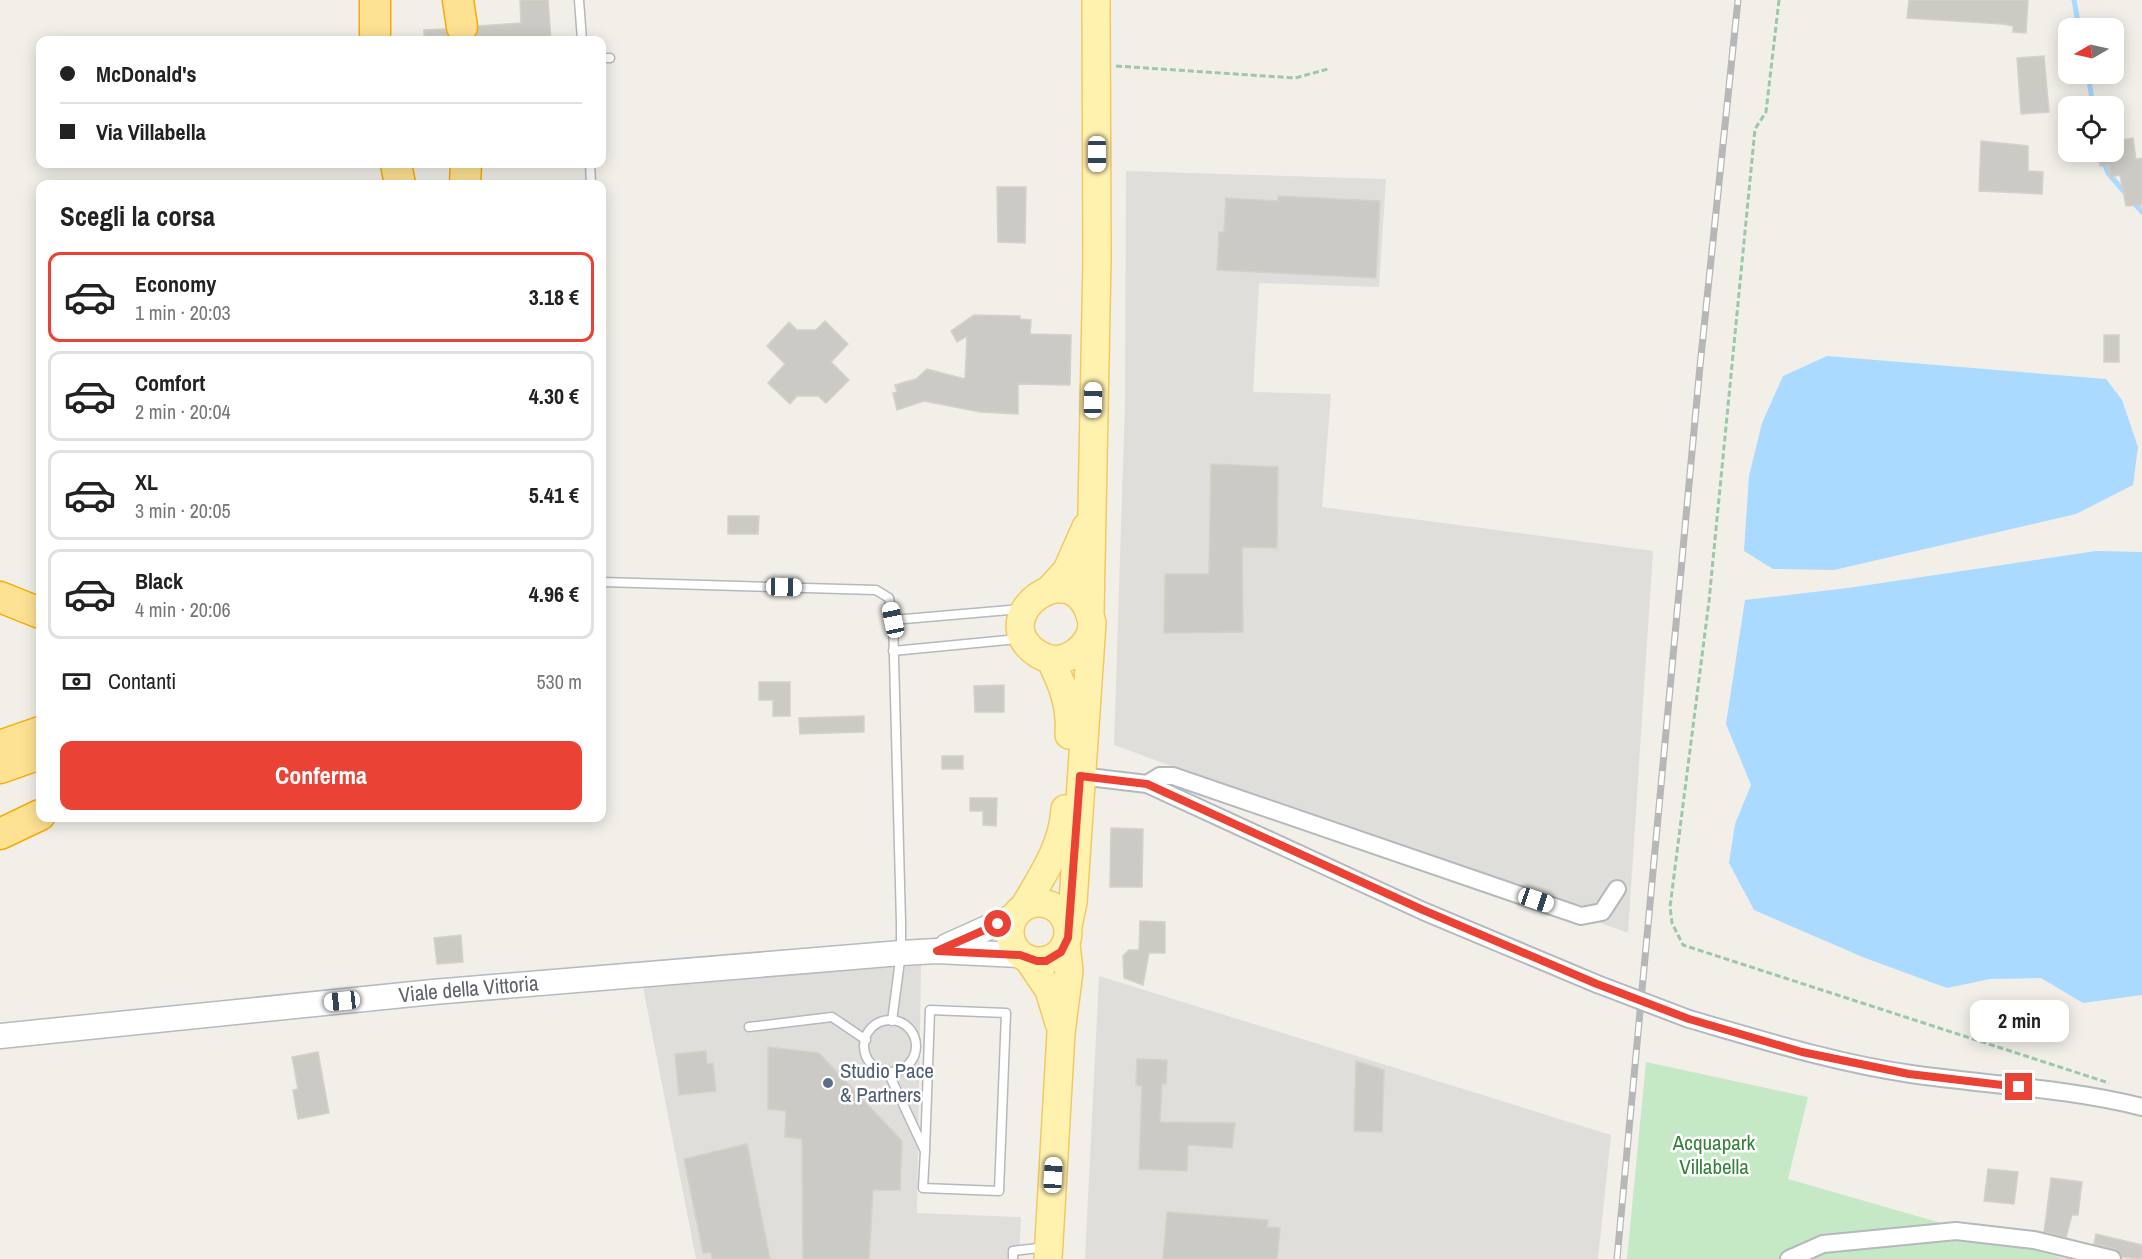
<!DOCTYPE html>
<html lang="it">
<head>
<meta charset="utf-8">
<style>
	body { margin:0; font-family:"Archivo Narrow",sans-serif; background:#f2f2f2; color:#222; height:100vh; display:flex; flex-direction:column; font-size:22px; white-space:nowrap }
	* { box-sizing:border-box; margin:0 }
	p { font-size:20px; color:#767676 }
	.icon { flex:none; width:33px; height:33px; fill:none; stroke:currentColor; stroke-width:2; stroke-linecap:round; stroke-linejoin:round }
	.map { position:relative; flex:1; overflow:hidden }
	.side { position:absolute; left:36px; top:180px; width:570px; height:642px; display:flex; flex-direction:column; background:#fff; border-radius:12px; box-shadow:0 3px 15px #0003 }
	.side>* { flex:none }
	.banner { position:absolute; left:36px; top:36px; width:570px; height:132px; border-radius:12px; box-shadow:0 3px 15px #0003; display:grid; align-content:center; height:132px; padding:0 24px; background:#fff }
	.needle { width:39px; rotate:261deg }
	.controls { position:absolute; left:2058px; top:18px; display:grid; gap:12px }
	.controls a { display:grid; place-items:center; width:66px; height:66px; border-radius:12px; background:#fff; box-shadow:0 3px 15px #0003; font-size:30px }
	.end { position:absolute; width:27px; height:27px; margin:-14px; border:8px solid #ea4335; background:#fff; box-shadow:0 0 0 3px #fff }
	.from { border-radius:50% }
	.bubble { position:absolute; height:42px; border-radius:12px; background:#fff; box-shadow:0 3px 15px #0003; font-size:20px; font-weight:700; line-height:42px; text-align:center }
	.car { position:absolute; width:18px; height:36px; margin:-18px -9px; border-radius:8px; box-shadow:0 0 4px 2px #0007; background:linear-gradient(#fff 24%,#345 0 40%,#fff 0 76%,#345 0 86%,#fff 0) }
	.banner b { display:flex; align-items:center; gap:21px; height:57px; font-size:22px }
	.banner b+b { border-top:2px solid #e0e0e0 }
	.banner i { width:15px; height:15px; background:#222 }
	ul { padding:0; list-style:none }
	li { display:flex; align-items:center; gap:18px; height:90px; margin:0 12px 9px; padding:0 12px; border:3px solid #e0e0e0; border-radius:12px }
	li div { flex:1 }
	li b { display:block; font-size:22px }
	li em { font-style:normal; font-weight:700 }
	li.current { border-color:#ea4335 }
	li>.icon { width:54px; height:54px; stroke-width:1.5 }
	h2 { padding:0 24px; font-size:27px; line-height:72px }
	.pay { display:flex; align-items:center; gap:15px; height:66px; padding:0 24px; font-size:22px }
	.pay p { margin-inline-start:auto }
	.button { display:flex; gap:12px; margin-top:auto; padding:12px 24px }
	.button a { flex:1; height:69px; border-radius:12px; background:#ea4335; color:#fff; font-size:24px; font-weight:700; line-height:69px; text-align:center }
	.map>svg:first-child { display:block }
	.industrial { fill:#e0deda }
	.green { fill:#c5e8c5 }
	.water { fill:#aadaff }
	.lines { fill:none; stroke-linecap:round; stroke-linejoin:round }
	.stream { stroke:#aadaff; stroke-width:5 }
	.building { fill:#cccac5; stroke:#d6d1c6; stroke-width:1.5 }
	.lane-casing { stroke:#b5b8bc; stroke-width:11 }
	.street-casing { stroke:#b5b8bc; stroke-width:20 }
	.secondary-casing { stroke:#b6babf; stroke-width:27 }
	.primary-casing { stroke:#f2c960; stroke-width:30 }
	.highway-casing { stroke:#f9ab00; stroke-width:33 }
	.path { stroke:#9cc7a9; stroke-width:3; stroke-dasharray:6 3; stroke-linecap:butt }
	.lane { stroke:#fff; stroke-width:8 }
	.street { stroke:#fff; stroke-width:16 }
	.secondary { stroke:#fff; stroke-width:24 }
	.primary { stroke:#fff2af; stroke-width:27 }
	.highway { stroke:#fde293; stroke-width:30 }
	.rail-casing { stroke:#b6b7b8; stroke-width:7 }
	.rail { stroke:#fff; stroke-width:4.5; stroke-dasharray:14; stroke-linecap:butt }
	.street-bridge-casing { stroke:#b5b8bc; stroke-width:20; stroke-linecap:butt }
	.street-bridge { stroke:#fff; stroke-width:16 }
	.route { stroke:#ea4335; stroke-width:8 }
	.service-dot { fill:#5c6f8a; stroke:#fff; stroke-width:2 }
	.labels { text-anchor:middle; stroke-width:5; stroke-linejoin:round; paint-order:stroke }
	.street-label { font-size:21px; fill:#5f6368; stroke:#fff }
	.service-label { font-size:21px; fill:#4e5e75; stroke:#fff; text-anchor:start }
	.park-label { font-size:21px; fill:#348238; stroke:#fff }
</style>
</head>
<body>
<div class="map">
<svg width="2142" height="1259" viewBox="0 0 2142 1259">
	<rect width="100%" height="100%" fill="#f1efe8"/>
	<path class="industrial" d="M1126,171l260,8 -7,108 -120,-4 -6,109 78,2 -9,113 331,44 -25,382 -514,-188 11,-343z
		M921,965l-4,248 104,4 -2,42h-323l-53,-272z
		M1099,976l512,159 -13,124h-513z"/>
	<path class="green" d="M1646,1062l162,35 -20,82 278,80h-439z"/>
	<path class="water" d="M1827,356l279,23 16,21 16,47 -5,38 -57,29 -242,56 -61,-1 -29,-18 5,-75 13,-53 21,-47z
		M2096,551l46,1v443l-59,8 -42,-25 -51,1 -43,9 -82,-30 -111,-48 -25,-47 6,-39 16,-39 -25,-61 19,-124 103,-12z"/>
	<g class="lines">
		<path class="stream" d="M2074,0l5,28
			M2088,74l5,32
			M2100,152l8,21 34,39"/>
	</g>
	<path class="building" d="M520,0h28l3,40h-78l6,-14 42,-3z
		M1909,0h119l-2,33 -13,-1v-6l-10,-2 -96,-6z
		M445,29l7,11h-28v-10z
		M2044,56l5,56 -28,2 -4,-56z
		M2133,138l3,21 6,-1v47l-16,1 -6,-31 -10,2 -1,-12 -9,1 -2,-14h16v-11z
		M1981,141l47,5v25l15,1 -1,22 -63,-3z
		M997,187h29l-1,56 -27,-1z
		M1278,196l102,5 -4,77 -159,-8 2,-38h5l2,-34 52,3z
		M974,315l46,1v3l11,1 -1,14 41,1 -1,50 -52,-1v30l-38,-2 -56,-11 -27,9 -4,-17 4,-1 -2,-7 21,-6 11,-10 38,10 2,-43 -10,6 -6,-11z
		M825,321l23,23 -17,18 18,18 -23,23 -8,-7h-21l-7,8 -22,-21 17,-19 -18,-18 22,-24 8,8h19z
		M2104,335h15v27h-15z
		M1211,464l67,3 -1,81 -35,-1 1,85 -79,1 1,-59h44z
		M728,516h31l-1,18h-30z
		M759,682h31v34h-17v-16h-14z
		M1004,685v27h-29l-1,-26z
		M864,716v16l-64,2 -1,-16z
		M942,756h21v13h-21z
		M970,798h27l-1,28 -13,-1v-14h-13z
		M1111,828l32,1 -1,58h-32z
		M1140,921l25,1v31h-16l-6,32 -19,-7 -1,-22 6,-6h10z
		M461,935l2,27 -26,2 -3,-26z
		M768,1047l51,6 83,88 -2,49h-27l-4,69h-66l-1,-120 -17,-2 1,-26 -18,-2z
		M706,1051l1,13 6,-1 3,28 -37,4 -4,-41z
		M318,1052l11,61 -31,6 -5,-29 5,-1 -6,-32z
		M1137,1059l30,1 -1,24h-4l-2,38 75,1 -3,25 -44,-3 -1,26 -48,-2 3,-83 -6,-1z
		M1356,1061l28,9 -2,62 -28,-1z
		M747,1144l23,115h-58l-1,-7 -8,1 -19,-94z
		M1988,1169l30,3 -4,32 -30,-3z
		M2051,1178l31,4 -4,33h-6l-6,22 -22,-5z
		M1167,1212l101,8 -1,7 13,1 -3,31h-114z
		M2096,1234l46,11v14l-20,-2 -7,-8 -21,-5z"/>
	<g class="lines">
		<defs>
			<path id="lane" d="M579,0l3,40
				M602,58h8
				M590,164l1,20
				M602,582l274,8 13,8 4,22 8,303v30l-9,68
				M893,620l129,-11
				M893,651l125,-12
				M864 1046a26 26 0 1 1 52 0a26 26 0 1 1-52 0Z
				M749,1027l83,-10 34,23
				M888,1072l37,79 -2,37 76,3 7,-178 -76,-3 -5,141
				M1013,1259v-8l33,-4"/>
			<path id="street" d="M1080,776l67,8 276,127 174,73
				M1147,784l13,-8h13l408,140 21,-4 15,-23
				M1689,1019c73,21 146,44 222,55 77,11 155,14 231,33
				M1789,1259l34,-15 133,-13 78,9 78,19"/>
			<g id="secondary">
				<path d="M947,946l69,-31"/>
				<path id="s1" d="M0,1036l433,-44 468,-39 36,-2 83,4"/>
			</g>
			<path id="primary" d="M1049,590l18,-20 19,-43
				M1090,613l7,-354 -1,-259
				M1050,659c13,26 21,47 19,76
				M1010 932a29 29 0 1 1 58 0a29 29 0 1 1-58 0Z
				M1024,907c18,-31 39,-61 41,-98
				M1068,926l5,-24 19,-279c-15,-77 -111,-5 -54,31 22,14 44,-1 53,-21
				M1028,959l21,31 10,33
				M1048,1259l13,-226 8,-62 -3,-27"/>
			<path id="highway" d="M375,0v33
				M458,0l4,27
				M396,164l4,20
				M465,184l1,-20
				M0,597l40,16
				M0,746l40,-14
				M0,768l40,-14
				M0,834l40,-19"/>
		</defs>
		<use href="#lane" class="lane-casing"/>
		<use href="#street" class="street-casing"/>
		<use href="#secondary" class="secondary-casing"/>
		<use href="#primary" class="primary-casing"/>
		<use href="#highway" class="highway-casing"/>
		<path class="path" d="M1779,0l-13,112 -11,17 -46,472 -39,306 2,16 11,22 426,138
			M1116,66l179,12 33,-9"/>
		<use href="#lane" class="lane"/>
		<use href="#street" class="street"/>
		<use href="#secondary" class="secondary"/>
		<use href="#primary" class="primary"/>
		<use href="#highway" class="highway"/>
		<defs>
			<path id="rail" d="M1617,1259l83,-893 38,-366"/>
		</defs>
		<use href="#rail" class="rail-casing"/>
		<use href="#rail" class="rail"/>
		<defs>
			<path id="street-bridge" d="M1597,984l92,35"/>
		</defs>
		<use href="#street-bridge" class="street-bridge-casing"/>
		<use href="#street-bridge" class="street-bridge"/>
	</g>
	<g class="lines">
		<path class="route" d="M998,924l-61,27 83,4 17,6h9l15,-9 7,-14 12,-162 67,8 276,126 174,74 92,35 113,33 107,22 110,13"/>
	</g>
	<circle class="service-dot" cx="828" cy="1083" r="6"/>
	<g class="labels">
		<g class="street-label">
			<text dy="7" stroke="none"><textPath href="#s1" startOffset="471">Viale della Vittoria</textPath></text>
		</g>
		<g class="service-label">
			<text x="840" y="1078">Studio Pace<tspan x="840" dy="24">&amp; Partners</tspan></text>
		</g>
		<g class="park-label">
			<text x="1714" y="1150">Acquapark<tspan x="1714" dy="24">Villabella</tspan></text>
		</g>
	</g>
</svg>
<div class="controls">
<a><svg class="needle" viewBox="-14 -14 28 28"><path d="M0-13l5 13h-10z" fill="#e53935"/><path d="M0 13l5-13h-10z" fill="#767676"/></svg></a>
<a><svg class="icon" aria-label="locate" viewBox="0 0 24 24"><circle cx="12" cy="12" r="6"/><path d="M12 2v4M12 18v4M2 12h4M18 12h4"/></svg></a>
</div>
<i class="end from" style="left:998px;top:924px"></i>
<i class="end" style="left:2019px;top:1087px"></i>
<div class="bubble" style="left:1970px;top:1000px;width:99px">2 min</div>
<i class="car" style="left:1097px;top:154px;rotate:180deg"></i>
<i class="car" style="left:1093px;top:400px;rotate:1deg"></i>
<i class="car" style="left:784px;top:587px;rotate:91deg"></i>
<i class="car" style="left:893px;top:620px;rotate:348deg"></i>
<i class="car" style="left:1536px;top:900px;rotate:109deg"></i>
<i class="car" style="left:342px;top:1001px;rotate:264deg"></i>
<i class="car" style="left:1053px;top:1175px;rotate:3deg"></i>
<div class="banner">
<b><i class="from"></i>McDonald's</b>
<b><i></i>Via Villabella</b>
</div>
<section class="side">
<h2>Scegli la corsa</h2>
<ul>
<li class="current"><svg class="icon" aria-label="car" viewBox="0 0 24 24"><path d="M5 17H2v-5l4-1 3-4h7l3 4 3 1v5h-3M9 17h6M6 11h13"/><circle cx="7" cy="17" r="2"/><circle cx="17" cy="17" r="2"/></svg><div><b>Economy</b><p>1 min · 20:03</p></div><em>3.18 €</em></li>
<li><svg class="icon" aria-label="car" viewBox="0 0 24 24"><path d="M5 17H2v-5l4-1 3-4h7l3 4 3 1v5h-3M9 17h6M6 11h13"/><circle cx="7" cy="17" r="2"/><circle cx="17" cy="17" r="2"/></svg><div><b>Comfort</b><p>2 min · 20:04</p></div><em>4.30 €</em></li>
<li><svg class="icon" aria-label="car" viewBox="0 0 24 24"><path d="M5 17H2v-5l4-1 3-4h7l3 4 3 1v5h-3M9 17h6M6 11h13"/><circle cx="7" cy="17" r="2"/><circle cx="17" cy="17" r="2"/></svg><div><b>XL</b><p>3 min · 20:05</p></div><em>5.41 €</em></li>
<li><svg class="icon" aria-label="car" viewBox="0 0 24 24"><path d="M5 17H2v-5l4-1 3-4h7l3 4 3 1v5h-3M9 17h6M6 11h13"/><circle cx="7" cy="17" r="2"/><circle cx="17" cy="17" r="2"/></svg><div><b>Black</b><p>4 min · 20:06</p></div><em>4.96 €</em></li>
</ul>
<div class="pay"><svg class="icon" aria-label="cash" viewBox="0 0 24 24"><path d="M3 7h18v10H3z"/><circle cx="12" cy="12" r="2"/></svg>Contanti<p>530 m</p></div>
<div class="button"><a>Conferma</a></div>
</section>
</div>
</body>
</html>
